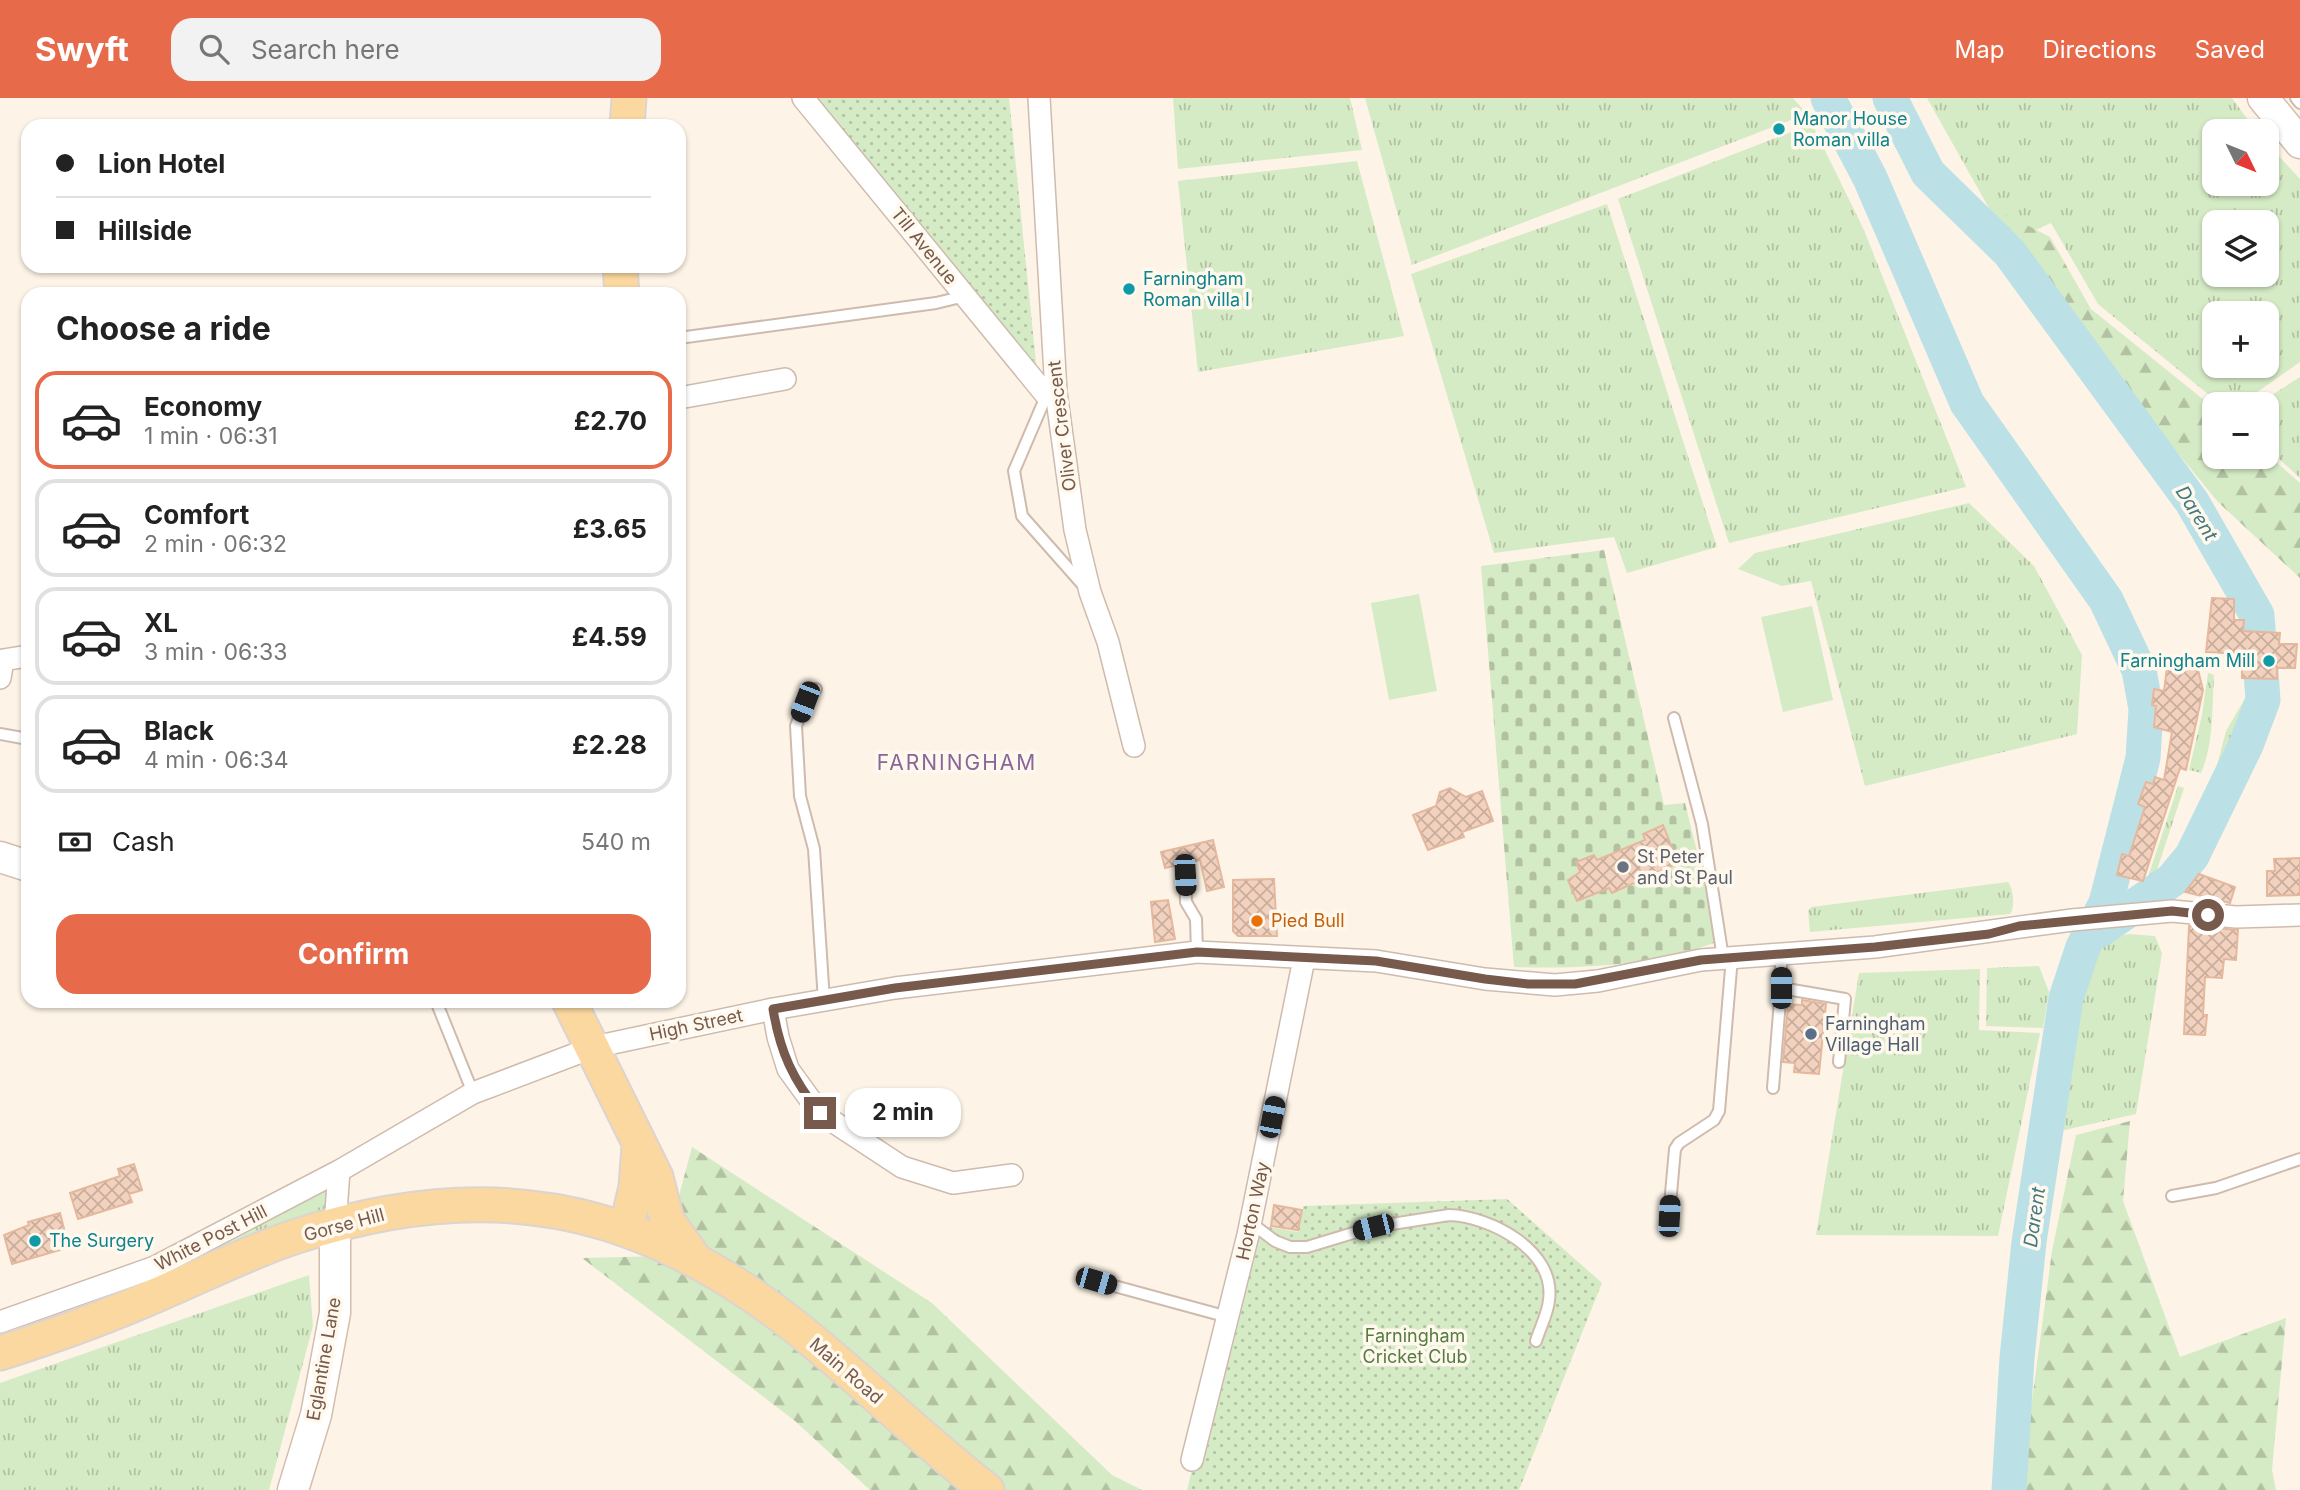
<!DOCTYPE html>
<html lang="en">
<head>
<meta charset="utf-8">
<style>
	body { margin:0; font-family:Inter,sans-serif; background:#f2f2f2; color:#222; height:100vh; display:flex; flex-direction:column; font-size:26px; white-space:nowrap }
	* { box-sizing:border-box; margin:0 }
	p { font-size:23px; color:#767676 }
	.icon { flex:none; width:38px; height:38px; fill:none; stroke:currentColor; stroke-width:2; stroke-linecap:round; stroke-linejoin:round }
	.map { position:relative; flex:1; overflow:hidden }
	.sheet { position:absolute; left:21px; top:189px; width:665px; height:721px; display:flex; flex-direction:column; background:#fff; border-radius:21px; box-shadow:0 2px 5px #0004 }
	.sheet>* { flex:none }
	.hud { position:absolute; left:21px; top:21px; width:665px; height:154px; border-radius:21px; box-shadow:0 2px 5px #0004; display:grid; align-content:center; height:154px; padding:0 35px; background:#fff }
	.needle { width:46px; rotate:133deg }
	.buttons { position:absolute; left:2202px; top:21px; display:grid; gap:14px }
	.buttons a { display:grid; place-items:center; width:77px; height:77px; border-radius:14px; background:#fff; box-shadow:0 2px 5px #0004; font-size:35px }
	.end { position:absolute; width:32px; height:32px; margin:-16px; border:9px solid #775a4b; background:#fff; box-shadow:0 0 0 4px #fff }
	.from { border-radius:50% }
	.bubble { position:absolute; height:49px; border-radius:21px; background:#fff; box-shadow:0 2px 5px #0004; font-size:23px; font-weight:700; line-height:49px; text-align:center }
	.car { position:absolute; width:21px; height:42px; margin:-21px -10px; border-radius:9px; box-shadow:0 0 5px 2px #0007; background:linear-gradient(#222 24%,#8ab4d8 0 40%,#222 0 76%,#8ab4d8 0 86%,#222 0) }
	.hud b { display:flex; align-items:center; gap:24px; height:66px; font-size:26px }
	.hud b+b { border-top:2px solid #e0e0e0 }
	.hud i { width:18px; height:18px; background:#222 }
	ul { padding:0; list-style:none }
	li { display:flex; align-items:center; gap:21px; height:98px; margin:0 14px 10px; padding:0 21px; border:4px solid #e0e0e0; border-radius:21px }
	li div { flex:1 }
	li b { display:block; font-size:26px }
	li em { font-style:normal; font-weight:700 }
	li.selected { border-color:#e76b4b }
	li>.icon { width:63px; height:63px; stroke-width:1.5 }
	h2 { padding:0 35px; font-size:32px; line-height:84px }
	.pay { display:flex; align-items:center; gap:18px; height:77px; padding:0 35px; font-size:26px }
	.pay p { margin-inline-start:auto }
	.action { display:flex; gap:14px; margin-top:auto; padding:14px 35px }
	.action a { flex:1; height:80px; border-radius:21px; background:#e76b4b; color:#fff; font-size:28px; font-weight:700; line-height:80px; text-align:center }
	header { display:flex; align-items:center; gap:42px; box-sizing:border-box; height:98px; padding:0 35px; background:#e76b4b; color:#fff }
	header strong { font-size:33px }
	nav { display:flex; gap:38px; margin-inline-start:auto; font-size:24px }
	.search { width:490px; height:63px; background:#f2f2f2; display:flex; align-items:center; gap:18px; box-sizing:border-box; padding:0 24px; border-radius:21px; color:#767676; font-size:26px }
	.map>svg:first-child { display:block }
	.grass { fill:url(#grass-tufts); fill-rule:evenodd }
	.forest { fill:url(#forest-firs) }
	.cemetery { fill:url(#cemetery-stones) }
	.park { fill:url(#park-dots) }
	.garden { fill:#d5ebc5 }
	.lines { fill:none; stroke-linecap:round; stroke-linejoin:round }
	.river { stroke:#bbe1e7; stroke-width:35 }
	.building { fill:url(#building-cross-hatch); stroke:#e5b89e; stroke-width:2 }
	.lane-casing { stroke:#cfbbad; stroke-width:14 }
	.street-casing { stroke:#cfbbad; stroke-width:24 }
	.secondary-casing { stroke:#d4bdad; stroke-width:33 }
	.primary-casing { stroke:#dcd4d0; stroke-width:37 }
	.lane { stroke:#fff; stroke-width:10 }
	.street { stroke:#fff; stroke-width:21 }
	.secondary { stroke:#fff; stroke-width:30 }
	.primary { stroke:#fbd89f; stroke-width:33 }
	.route { stroke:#775a4b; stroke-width:9 }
	.culture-dot { fill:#0f9aa8; stroke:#fff8ed; stroke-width:2.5 }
	.worship-dot { fill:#6b7280; stroke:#fff8ed; stroke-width:2.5 }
	.food-dot { fill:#e8710a; stroke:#fff8ed; stroke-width:2.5 }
	.service-dot { fill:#5c6f8a; stroke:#fff8ed; stroke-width:2.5 }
	.labels { text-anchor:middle; stroke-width:7; stroke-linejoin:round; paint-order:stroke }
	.culture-label { font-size:18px; fill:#0d838f; stroke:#fff8ed; text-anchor:start }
	.street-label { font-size:18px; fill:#775a4b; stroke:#fff8ed }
	.worship-label { font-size:18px; fill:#5b616d; stroke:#fff8ed; text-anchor:start }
	.food-label { font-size:18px; fill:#c56008; stroke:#fff8ed; text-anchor:start }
	.service-label { font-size:18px; fill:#4e5e75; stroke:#fff8ed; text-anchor:start }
	.park-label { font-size:18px; fill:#547d42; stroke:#fff8ed }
	.water-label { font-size:19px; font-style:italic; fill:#417983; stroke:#fff8ed }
	.quarter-label { font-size:21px; letter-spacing:2px; fill:#88669a; stroke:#fff8ed }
</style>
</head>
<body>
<header>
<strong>Swyft</strong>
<div class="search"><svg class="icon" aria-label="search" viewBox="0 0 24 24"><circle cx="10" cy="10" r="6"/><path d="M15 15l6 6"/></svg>Search here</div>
<nav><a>Map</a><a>Directions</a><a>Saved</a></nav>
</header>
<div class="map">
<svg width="2300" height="1392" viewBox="0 0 2300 1392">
	<defs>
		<pattern id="grass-tufts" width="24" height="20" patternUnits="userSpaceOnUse" patternTransform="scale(1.75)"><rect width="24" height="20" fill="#d5ebc5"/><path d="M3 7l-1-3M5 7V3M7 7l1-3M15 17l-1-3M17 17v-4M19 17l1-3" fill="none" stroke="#b2c1a2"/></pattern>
		<pattern id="forest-firs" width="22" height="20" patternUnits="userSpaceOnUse" patternTransform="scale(1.75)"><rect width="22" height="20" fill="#d5ebc5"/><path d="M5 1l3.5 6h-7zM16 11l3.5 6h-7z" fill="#b2c1a2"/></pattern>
		<pattern id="cemetery-stones" width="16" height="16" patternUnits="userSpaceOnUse" patternTransform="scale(1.75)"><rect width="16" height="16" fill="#d5ebc5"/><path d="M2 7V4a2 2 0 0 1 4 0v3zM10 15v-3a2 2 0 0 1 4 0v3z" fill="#b2c1a2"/></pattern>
		<pattern id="park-dots" width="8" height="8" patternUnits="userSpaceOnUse" patternTransform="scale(1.75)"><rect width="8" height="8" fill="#d5ebc5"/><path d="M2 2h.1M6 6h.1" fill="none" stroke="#b2c1a2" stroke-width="1.8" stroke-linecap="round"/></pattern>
		<pattern id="building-cross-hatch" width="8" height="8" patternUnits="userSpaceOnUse" patternTransform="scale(1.75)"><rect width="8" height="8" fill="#f2d2be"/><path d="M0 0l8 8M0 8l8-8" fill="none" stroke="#c9ad9c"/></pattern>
	</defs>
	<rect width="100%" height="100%" fill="#fdf4e7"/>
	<path class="grass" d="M1173,0h177l12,52 -184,19z
		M1365,0h428l14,16 -395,151z
		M1927,0h305l24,33h-42v53h52v-42l34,37v183l-60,42h-20l-122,-100 -47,-81 -43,19zM2214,124h52v53h-52zM2214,215h52v53h-52z
		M1812,26l52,106 102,257 -237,56 -111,-344z
		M1357,63l47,175 -206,36 -20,-191z
		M1607,106l110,343 -90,26 -13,-36 -120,16 -83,-279z
		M2300,279v101l-34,-31v-43h-8z
		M1969,405l65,63 48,89 -5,79 -212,52 -54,-205 -29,5 -44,-17 17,-16z
		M2208,575l6,2c-2,31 0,69 -13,98l-12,-3 13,-55z
		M2250,592h4l-10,24 -21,83 -13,-5 16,-61z
		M2178,688l6,2 -31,94 -6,-2z
		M2207,700l13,6 -26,51 -16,20 5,-23 6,-3 12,-22 -4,-6z
		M2008,784c6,8 7,26 2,32l-200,18 -2,-21 3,-4z
		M2129,836l26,2 7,17 -26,161 -76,17c5,-43 11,-148 35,-181 8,-12 21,-13 34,-16z
		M2039,868l10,26 -6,36 -57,-2 1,-58z
		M1980,871l-1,61 61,3 -42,203 -182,-1 43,-262z
		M337,1074l5,48 -342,126v-20l86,-30z
		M309,1177l4,51 -44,164h-269v-107z"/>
	<path class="forest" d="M2005,116l45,23 41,72 123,99v49h52v-4l34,30v95l-82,-76 -142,-173z
		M2130,1023l-7,80 57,156 106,-39 -14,152 4,20h-256l32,-239 24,-116z
		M692,1049l240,156 180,172 30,15h-272l-75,-69 -213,-163 81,-2z"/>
	<path class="cemetery" d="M1604,452l60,255 21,-2 34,138c-64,25 -137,28 -205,26l-33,-401z"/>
	<path class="park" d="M805,0h204l29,284z
		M1507,1101l95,84 -83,207h-332l65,-266 46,8 5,-26z"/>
	<path class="garden" d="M1419,496l18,97 -48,9 -18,-97z
		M1812,508l21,94 -50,12 -22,-95z"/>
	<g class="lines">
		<path class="river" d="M1828,0l42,80 97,225 139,197 33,70 7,39 -3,49 -37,145 -23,44 -17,51 -37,244 -12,116 -8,132
			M1890,0l38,75 81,79 183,250 65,113 6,85 -17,45 -54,111 -20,24 -72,50"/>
	</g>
	<path class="building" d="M2212,500l22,1v21h10l-1,11 37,2 -1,11h18l-2,24h-18v11l-35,-1v-24l-36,-2z
		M2167,569l31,3 5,20 -17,80 -6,-2 -37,113 -26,-6 5,-21 7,2 16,-49 -7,-3 8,-22 7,2 2,-7 9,3 8,-48 -18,-5 2,-21 -4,-1 2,-16 10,2z
		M1450,690l16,9 16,-6 11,30 -31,11 2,5 -36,13 -15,-35 23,-9 4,-14z
		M1663,727l15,38 -66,30 -3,-5 -32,13 -9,-21 12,-8 -4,-10 18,-7 3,5 48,-20 -2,-6z
		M1213,742l11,47 -17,4 -7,-31 -35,8 -4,-16z
		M2300,760v37l-33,1v-25h8l-1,-12z
		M2199,776l36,13 -5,16 -45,-11z
		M1274,781l3,57h-39l-5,-5v-51z
		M1168,802l7,39 -20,3 -4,-40z
		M2189,828l49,4 -2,30 -12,-1 -2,19 -17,-1 -2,38h4l-2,20 -21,-1z
		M1802,902l24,4 -7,70 -25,-2 1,-9 -12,-1 5,-58 14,1z
		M134,1066l8,26 -13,4 3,8 -54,17 -8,-26 50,-17 -2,-7z
		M1274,1107l28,5 -4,20 -27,-4z
		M60,1115l7,27 -6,2 2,7 -51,15 -8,-29 25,-10 -1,-3z"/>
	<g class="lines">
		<defs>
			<path id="lane" d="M2296,0l4,5
				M679,240l257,-35 29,-7
				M1047,296l-33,77 8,45 61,69
				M816,591l-11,13 -9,24 4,70 14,53 10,152
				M1674,620l28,106 21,134
				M0,636l28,5
				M1185,777l1,27 10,17 1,33
				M1781,855v35l64,11 -6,63
				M436,903l37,92
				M1773,990l8,-100
				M2172,1098l44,-8 84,-29
				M1669,1118l6,-67 4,-6 35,-23 5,-9 13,-154
				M1251,1125l24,18 15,6h17l66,-20 76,-12c40,1 107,35 100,85 -1,13 -9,28 -13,41
				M1096,1183l132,36"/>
			<path id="street" d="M803,0l243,297
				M1039,0l17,294 19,138 15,62 18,50 26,104
				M679,300l106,-19
				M0,580l3,-18 25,-4
				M773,911l5,28 10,32 32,44 82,54 51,16 59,-8
				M335,1127l4,-54
				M0,1224l155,-55 184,-96 134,-78 121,-46 179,-38 122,-21 302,-36 179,9 109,18 70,6 43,-4 103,-21 174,-13 197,-27 100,-9 64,6 64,-2
				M1192,1362l56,-225 56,-276"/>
			<path id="secondary" d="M2263,0l37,45
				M0,759l28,9
				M293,1392l23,-75 19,-102v-88"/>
			<path id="primary" d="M627,28l2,-28
				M620,168l2,28
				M569,903l87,176 11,43 27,38
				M626,1131l10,-42 3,-41
				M0,1255c54,-17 109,-37 161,-60 44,-19 88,-41 133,-56 190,-62 341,-36 499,88 67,53 127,113 194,165"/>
		</defs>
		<use href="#lane" class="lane-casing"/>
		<use href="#street" class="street-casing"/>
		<use href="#secondary" class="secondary-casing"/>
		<use href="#primary" class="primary-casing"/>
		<use href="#lane" class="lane"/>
		<use href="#street" class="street"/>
		<use href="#secondary" class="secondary"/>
		<use href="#primary" class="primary"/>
	</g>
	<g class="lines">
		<path class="route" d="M820,1015c-27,-33 -40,-61 -47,-104l122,-21 302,-36 179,9 109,18 43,5h47l126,-24 174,-13 114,-13 30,-8 153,-15 36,4"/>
	</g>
	<g class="culture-dot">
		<circle cx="1779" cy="31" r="7"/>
		<circle cx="1129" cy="191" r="7"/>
		<circle cx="2269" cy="563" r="7"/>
		<circle cx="35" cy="1143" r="7"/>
	</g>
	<circle class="worship-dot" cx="1623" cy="769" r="7"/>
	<circle class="food-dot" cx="1257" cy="823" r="7"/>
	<circle class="service-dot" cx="1811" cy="936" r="7"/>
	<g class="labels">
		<g class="culture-label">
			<text x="1793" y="27">Manor House<tspan x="1793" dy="21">Roman villa</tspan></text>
			<text x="1143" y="187">Farningham<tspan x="1143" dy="21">Roman villa I</tspan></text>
			<text x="2255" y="569" text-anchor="end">Farningham Mill</text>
			<text x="49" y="1149">The Surgery</text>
		</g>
		<g class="street-label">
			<text transform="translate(924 148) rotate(51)" y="6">Till Avenue</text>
			<text transform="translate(1062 328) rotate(-97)" y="6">Oliver Crescent</text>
			<text transform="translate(696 927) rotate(-12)" y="6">High Street</text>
			<text transform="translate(1253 1113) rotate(-78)" y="6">Horton Way</text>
			<text transform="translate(344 1127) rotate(-15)" y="6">Gorse Hill</text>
			<text transform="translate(211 1140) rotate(-27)" y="6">White Post Hill</text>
			<text transform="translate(324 1261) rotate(-80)" y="6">Eglantine Lane</text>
			<text transform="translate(846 1273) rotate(41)" y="6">Main Road</text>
		</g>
		<g class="worship-label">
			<text x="1637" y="765">St Peter<tspan x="1637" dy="21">and St Paul</tspan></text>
		</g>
		<g class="food-label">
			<text x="1271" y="829">Pied Bull</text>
		</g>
		<g class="service-label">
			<text x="1825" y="932">Farningham<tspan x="1825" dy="21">Village Hall</tspan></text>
		</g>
		<g class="park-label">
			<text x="1415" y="1244">Farningham<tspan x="1415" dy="21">Cricket Club</tspan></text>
		</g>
		<g class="water-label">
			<text transform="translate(2197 415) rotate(58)" y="7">Darent</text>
			<text transform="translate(2034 1119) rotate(-82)" y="7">Darent</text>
		</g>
		<g class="quarter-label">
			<text x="957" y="672">FARNINGHAM</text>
		</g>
	</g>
</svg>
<div class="buttons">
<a><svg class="needle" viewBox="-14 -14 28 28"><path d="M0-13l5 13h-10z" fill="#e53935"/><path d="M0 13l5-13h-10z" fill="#767676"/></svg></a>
<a><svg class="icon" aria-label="layers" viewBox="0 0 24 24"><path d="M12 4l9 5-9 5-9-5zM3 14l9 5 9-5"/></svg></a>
<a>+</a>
<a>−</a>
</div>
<i class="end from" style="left:2208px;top:817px"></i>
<i class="end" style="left:820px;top:1015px"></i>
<div class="bubble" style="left:845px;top:990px;width:116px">2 min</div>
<i class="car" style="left:805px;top:604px;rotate:201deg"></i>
<i class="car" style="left:1185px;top:777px;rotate:177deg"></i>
<i class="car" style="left:1781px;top:890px;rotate:0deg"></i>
<i class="car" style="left:1272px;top:1019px;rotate:11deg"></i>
<i class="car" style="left:1669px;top:1118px;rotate:3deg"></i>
<i class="car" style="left:1373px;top:1129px;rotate:256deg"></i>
<i class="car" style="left:1096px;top:1183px;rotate:106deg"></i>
<div class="hud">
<b><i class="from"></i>Lion Hotel</b>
<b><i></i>Hillside</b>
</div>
<section class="sheet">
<h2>Choose a ride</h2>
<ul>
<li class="selected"><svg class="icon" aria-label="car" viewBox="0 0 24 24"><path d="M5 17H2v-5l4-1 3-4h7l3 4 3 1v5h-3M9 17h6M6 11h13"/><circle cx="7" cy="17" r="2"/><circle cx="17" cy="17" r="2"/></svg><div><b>Economy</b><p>1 min · 06:31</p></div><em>£2.70</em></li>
<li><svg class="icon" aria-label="car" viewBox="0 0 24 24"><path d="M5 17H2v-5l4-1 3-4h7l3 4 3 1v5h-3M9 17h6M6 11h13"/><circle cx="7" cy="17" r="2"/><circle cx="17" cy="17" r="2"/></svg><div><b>Comfort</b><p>2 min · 06:32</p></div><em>£3.65</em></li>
<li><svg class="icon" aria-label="car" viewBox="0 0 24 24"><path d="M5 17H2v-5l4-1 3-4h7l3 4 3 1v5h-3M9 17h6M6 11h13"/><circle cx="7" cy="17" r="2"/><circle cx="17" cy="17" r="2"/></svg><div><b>XL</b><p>3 min · 06:33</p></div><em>£4.59</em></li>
<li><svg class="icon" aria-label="car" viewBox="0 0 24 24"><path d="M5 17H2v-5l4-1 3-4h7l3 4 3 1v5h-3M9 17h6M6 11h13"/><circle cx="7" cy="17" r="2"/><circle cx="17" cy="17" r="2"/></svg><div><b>Black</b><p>4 min · 06:34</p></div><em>£2.28</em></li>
</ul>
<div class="pay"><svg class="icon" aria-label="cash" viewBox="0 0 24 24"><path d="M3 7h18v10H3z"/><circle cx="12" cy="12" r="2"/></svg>Cash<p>540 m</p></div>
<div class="action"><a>Confirm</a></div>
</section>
</div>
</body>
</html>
